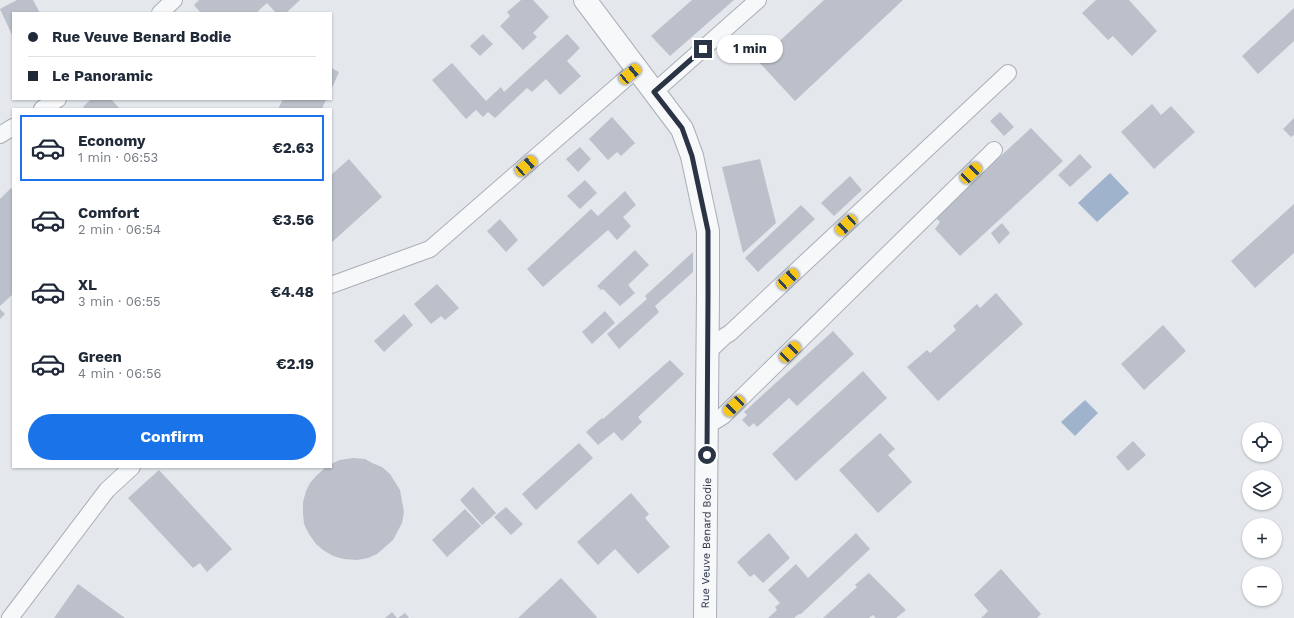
<!DOCTYPE html>
<html lang="en">
<head>
<meta charset="utf-8">
<style>
	body { margin:0; font-family:"Work Sans",sans-serif; background:#f6f6f7; color:#1f2937; height:100vh; display:flex; flex-direction:column; font-size:15px; white-space:nowrap }
	* { box-sizing:border-box; margin:0 }
	p { font-size:13px; color:#747a83 }
	.icon { flex:none; width:22px; height:22px; fill:none; stroke:currentColor; stroke-width:2; stroke-linecap:round; stroke-linejoin:round }
	.map { position:relative; flex:1; overflow:hidden }
	.side { position:absolute; left:12px; top:108px; width:320px; height:360px; display:flex; flex-direction:column; background:#fff; border-radius:0px; box-shadow:0 1px 3px #0004 }
	.side>* { flex:none }
	.hud { position:absolute; left:12px; top:12px; width:320px; height:88px; border-radius:0px; box-shadow:0 1px 3px #0004; display:grid; align-content:center; height:88px; padding:0 16px; background:#fff }
	.tools { position:absolute; left:1242px; top:422px; display:grid; gap:8px }
	.tools a { display:grid; place-items:center; width:40px; height:40px; border-radius:50%; background:#fff; box-shadow:0 1px 3px #0004; font-size:20px }
	.end { position:absolute; width:18px; height:18px; margin:-9px; border:5px solid #2b3445; background:#fff; box-shadow:0 0 0 2px #fff }
	.from { border-radius:50% }
	.bubble { position:absolute; height:28px; border-radius:14px; background:#fff; box-shadow:0 1px 3px #0004; font-size:13px; font-weight:700; line-height:28px; text-align:center }
	.car { position:absolute; width:12px; height:24px; margin:-12px -6px; border-radius:5px; box-shadow:0 0 3px 1px #0007; background:linear-gradient(#f5c518 24%,#345 0 40%,#f5c518 0 76%,#345 0 86%,#f5c518 0) }
	.hud b { display:flex; align-items:center; gap:14px; height:38px; font-size:15px }
	.hud b+b { border-top:1px solid #e0e1e3 }
	.hud i { width:10px; height:10px; background:#1f2937 }
	ul { padding:7px 0 0; list-style:none }
	li { display:flex; align-items:center; gap:12px; height:66px; margin:0 8px 6px; padding:0 8px; border:2px solid transparent; border-radius:0px }
	li div { flex:1 }
	li b { display:block; font-size:15px }
	li em { font-style:normal; font-weight:700 }
	li.current { border-color:#1a73e8 }
	li>.icon { width:36px; height:36px; stroke-width:1.5 }
	.button { display:flex; gap:8px; margin-top:auto; padding:8px 16px }
	.button a { flex:1; height:46px; border-radius:24px; background:#1a73e8; color:#fff; font-size:16px; font-weight:700; line-height:46px; text-align:center }
	.map>svg:first-child { display:block }
	.water { fill:#9fb4cc }
	.building { fill:#bbc0ca }
	.lines { fill:none; stroke-linecap:round; stroke-linejoin:round }
	.service-casing { stroke:#a9aeb7; stroke-width:18 }
	.minor-casing { stroke:#a9aeb7; stroke-width:24 }
	.service { stroke:#f7f8fa; stroke-width:16 }
	.minor { stroke:#f7f8fa; stroke-width:22 }
	.route { stroke:#2b3445; stroke-width:5 }
	.labels { text-anchor:middle; stroke-width:3; stroke-linejoin:round; paint-order:stroke }
	.street-label { font-size:11px; fill:#2b3445; stroke:#f4f6f9 }
</style>
</head>
<body>
<div class="map">
<svg width="1294" height="618" viewBox="0 0 1294 618">
	<rect width="100%" height="100%" fill="#e4e7ec"/>
	<path class="water" d="M1110,173l19,20 -32,29 -19,-19z
		M1085,400l13,13 -23,23 -14,-14z"/>
	<path class="building" d="M17,0h16l7,13h-27v24l-13,-28z
		M199,0h101l-14,13 -6,-1 -4,1 -9,-10 -9,8 1,2h-60l1,-1 -6,-7z
		M521,0h12l16,17 -16,16 4,4 -14,13 -23,-24 10,-10 -3,-4z
		M692,0h42l-64,56 -19,-20z
		M824,0h79l-108,101 -37,-40z
		M1096,0h33l28,31 -25,25 -19,-20 -5,4 -26,-27z
		M1294,8v33l-36,33 -16,-18z
		M483,34l10,10 -13,12 -10,-10z
		M567,34l13,14 -13,13 14,15 -21,19 -14,-16 -14,13 -5,-4 -32,30 -7,-6 -5,5 -7,-7 -10,9 -34,-39 20,-17 34,38 15,-14 3,5z
		M331,68l8,4 -8,18z
		M91,99h20l9,10h-34l-3,-2z
		M283,99h43l-4,10h-44z
		M1152,104l9,11 10,-9 24,26 -41,37 -33,-37z
		M1000,112l14,15 -10,9 -14,-15z
		M612,117l23,26 -14,13 -4,-4 -9,8 -19,-21z
		M1294,118v17l-3,2 -8,-8z
		M1031,128l32,33 -103,95 -25,-27 5,-7 -5,-5z
		M580,147l11,12 -13,13 -12,-13z
		M1080,154l12,13 -22,20 -12,-12z
		M349,159l33,38 -51,46v-68z
		M760,159l16,64 -33,30 -21,-86z
		M850,176l12,14 -28,26 -13,-13z
		M585,180l12,13 -17,16 -13,-13z
		M11,188l2,2v104l-13,12v-107z
		M625,191l11,14 -13,12 8,9 -14,14 -9,-10 -65,57 -16,-18 64,-60 7,7z
		M1294,204v49l-39,35 -24,-27z
		M801,205l14,14 -57,53 -13,-14z
		M500,219l18,21 -12,12 -19,-21z
		M1002,223l8,10 -11,11 -8,-11z
		M635,250l14,15 -21,20 7,8 -15,13 -17,-17 -2,1 -4,-4z
		M693,252v20l-38,34 4,6 -40,37 -12,-15 40,-35 -2,-3z
		M437,284l22,24 -14,12 -4,-4 -10,8 -17,-20z
		M996,293l27,31 -85,77 -31,-34 20,-17 3,3 26,-23 -3,-4 24,-22 3,4z
		M0,309l5,5 -5,5z
		M605,311l10,12 -23,21 -10,-12z
		M404,314l9,11 -29,27 -10,-11z
		M1163,325l23,26 -42,39 -23,-26z
		M833,331l21,23 -57,52 -8,-8 -32,29 -3,-4 -5,4 -7,-7 5,-5 -3,-3z
		M670,360l14,14 -46,43 4,5 -20,19 -8,-9 -16,13 -12,-13 16,-14 1,1z
		M863,371l24,27 -91,83 -24,-27z
		M880,433l15,16 -7,6 24,27 -34,31 -39,-43z
		M1133,441l13,14 -18,16 -12,-14z
		M579,443l14,15 -57,52 -14,-16z
		M353,458l12,1 7,4 10,4 8,7 10,16 4,22 -2,11 -9,17 -16,14 -9,4 -11,2 -13,-1 -11,-3 -10,-6 -7,-6 -7,-10 -5,-10 -1,-11v-11l3,-11 4,-8 6,-7 10,-9h5v-3l2,-1 7,-3z
		M159,470l73,79 -25,23 -7,-9 -7,5 -65,-70z
		M473,487l23,26 -14,12 -22,-25z
		M631,493l18,21 -4,4 25,29 -32,27 -23,-25 -17,16 -21,-23z
		M506,507l17,17 -12,11 -17,-18z
		M465,509l16,17 -34,31 -15,-17z
		M769,533l21,25 -27,25 -9,-9 -4,3 -13,-15z
		M856,533l14,16 -69,65h-2l-5,4h-26l9,-8 -2,-3 5,-4 -12,-13 28,-26 12,14z
		M1001,569l40,45 -4,4h-56l7,-7 -14,-16z
		M869,573l37,37 -10,8h-20l-3,-3 -4,3h-46l34,-31 -2,-2z
		M561,578l36,39 -1,1h-78z
		M78,584l47,34h-71z
		M392,612l5,6h-12z
		M405,613l4,5h-11z"/>
	<g class="lines">
		<defs>
			<path id="service" d="M160,13l14,-13
				M654,92l104,-92
				M42,109l16,-10
				M0,135l13,-8
				M331,285l99,-36 207,-180
				M708,352l17,-16 5,-3 278,-260
				M707,426l16,-10 271,-266
				M10,618l97,-128 25,-23"/>
			<path id="minor" d="M585,0l97,129 10,27 16,75v64l-3,323"/>
		</defs>
		<use href="#service" class="service-casing"/>
		<use href="#minor" class="minor-casing"/>
		<use href="#service" class="service"/>
		<use href="#minor" class="minor"/>
	</g>
	<g class="lines">
		<path class="route" d="M703,49l-49,43 28,36 10,28 16,75v64l-1,160"/>
	</g>
	<g class="labels">
		<g class="street-label">
			<text transform="translate(706 543) rotate(-89)" y="4">Rue Veuve Benard Bodie</text>
		</g>
	</g>
</svg>
<div class="tools">
<a><svg class="icon" aria-label="locate" viewBox="0 0 24 24"><circle cx="12" cy="12" r="6"/><path d="M12 2v4M12 18v4M2 12h4M18 12h4"/></svg></a>
<a><svg class="icon" aria-label="layers" viewBox="0 0 24 24"><path d="M12 4l9 5-9 5-9-5zM3 14l9 5 9-5"/></svg></a>
<a>+</a>
<a>−</a>
</div>
<i class="end from" style="left:707px;top:455px"></i>
<i class="end" style="left:703px;top:49px"></i>
<div class="bubble" style="left:717px;top:35px;width:66px">1 min</div>
<i class="car" style="left:630px;top:74px;rotate:50deg"></i>
<i class="car" style="left:526px;top:166px;rotate:49deg"></i>
<i class="car" style="left:971px;top:173px;rotate:46deg"></i>
<i class="car" style="left:846px;top:225px;rotate:227deg"></i>
<i class="car" style="left:788px;top:279px;rotate:47deg"></i>
<i class="car" style="left:790px;top:352px;rotate:46deg"></i>
<i class="car" style="left:734px;top:406px;rotate:226deg"></i>
<div class="hud">
<b><i class="from"></i>Rue Veuve Benard Bodie</b>
<b><i></i>Le Panoramic</b>
</div>
<section class="side">
<ul>
<li class="current"><svg class="icon" aria-label="car" viewBox="0 0 24 24"><path d="M5 17H2v-5l4-1 3-4h7l3 4 3 1v5h-3M9 17h6M6 11h13"/><circle cx="7" cy="17" r="2"/><circle cx="17" cy="17" r="2"/></svg><div><b>Economy</b><p>1 min · 06:53</p></div><em>€2.63</em></li>
<li><svg class="icon" aria-label="car" viewBox="0 0 24 24"><path d="M5 17H2v-5l4-1 3-4h7l3 4 3 1v5h-3M9 17h6M6 11h13"/><circle cx="7" cy="17" r="2"/><circle cx="17" cy="17" r="2"/></svg><div><b>Comfort</b><p>2 min · 06:54</p></div><em>€3.56</em></li>
<li><svg class="icon" aria-label="car" viewBox="0 0 24 24"><path d="M5 17H2v-5l4-1 3-4h7l3 4 3 1v5h-3M9 17h6M6 11h13"/><circle cx="7" cy="17" r="2"/><circle cx="17" cy="17" r="2"/></svg><div><b>XL</b><p>3 min · 06:55</p></div><em>€4.48</em></li>
<li><svg class="icon" aria-label="car" viewBox="0 0 24 24"><path d="M5 17H2v-5l4-1 3-4h7l3 4 3 1v5h-3M9 17h6M6 11h13"/><circle cx="7" cy="17" r="2"/><circle cx="17" cy="17" r="2"/></svg><div><b>Green</b><p>4 min · 06:56</p></div><em>€2.19</em></li>
</ul>
<div class="button"><a>Confirm</a></div>
</section>
</div>
</body>
</html>
